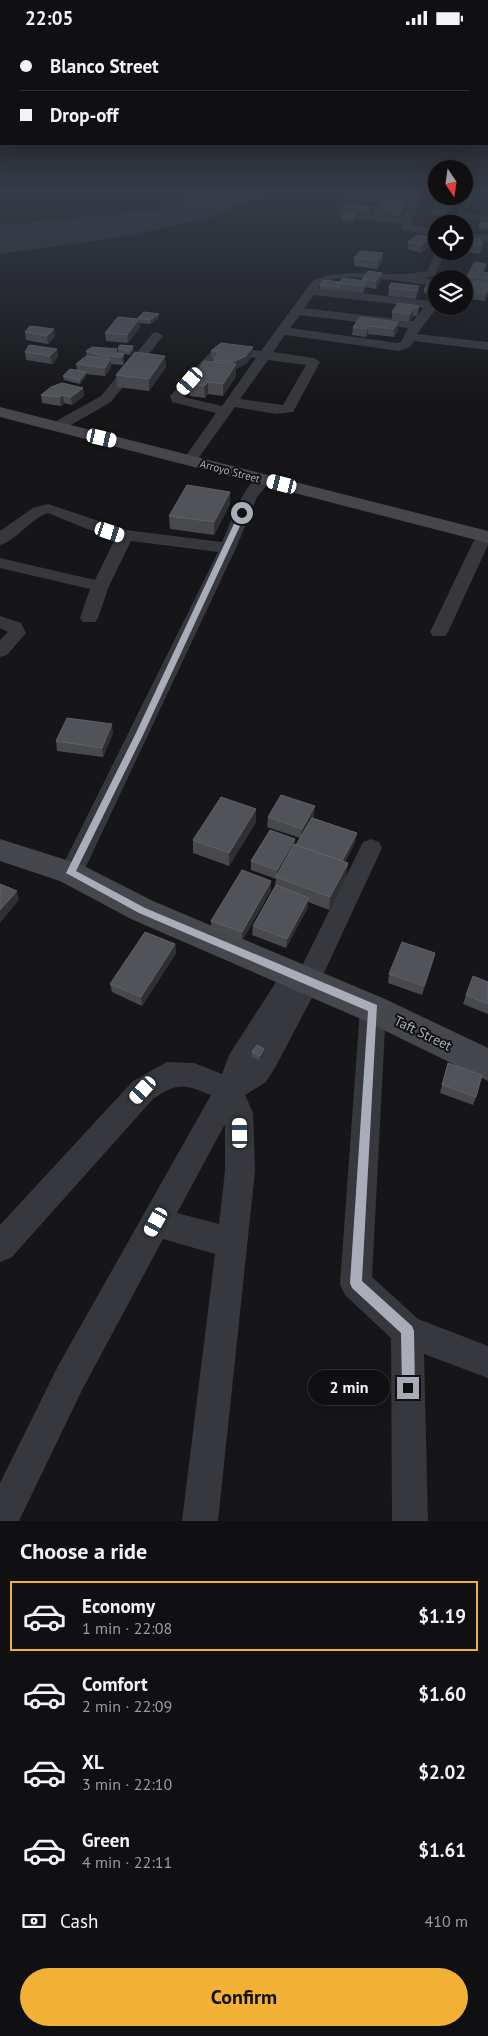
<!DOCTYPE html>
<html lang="en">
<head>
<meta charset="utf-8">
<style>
	body { margin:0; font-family:"PT Sans",sans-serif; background:#19191b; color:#f1f3f6; height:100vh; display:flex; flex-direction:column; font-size:19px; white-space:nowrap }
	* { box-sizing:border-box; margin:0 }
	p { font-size:16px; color:#9c9d9f }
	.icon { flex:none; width:28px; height:28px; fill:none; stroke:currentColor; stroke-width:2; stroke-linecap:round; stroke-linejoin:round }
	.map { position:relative; height:1486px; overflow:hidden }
	.drawer { display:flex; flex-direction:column; background:#101012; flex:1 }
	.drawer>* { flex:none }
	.guide { position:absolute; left:0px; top:0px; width:489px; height:110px; box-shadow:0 5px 20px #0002,0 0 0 1px #303032; display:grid; align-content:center; height:110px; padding:0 20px; background:#101012 }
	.needle { width:32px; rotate:167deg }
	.controls { position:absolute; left:428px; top:125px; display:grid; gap:10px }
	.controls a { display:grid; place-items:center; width:45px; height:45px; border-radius:50%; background:#101012; box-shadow:0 5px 20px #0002,0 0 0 1px #303032; font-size:25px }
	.end { position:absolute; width:22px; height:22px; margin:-11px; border:6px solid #a8adb8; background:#111; box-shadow:0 0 0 2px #111 }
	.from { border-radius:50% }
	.bubble { position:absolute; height:35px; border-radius:18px; background:#101012; box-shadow:0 5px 20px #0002,0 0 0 1px #303032; font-size:16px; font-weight:700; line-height:35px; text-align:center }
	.car { position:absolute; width:15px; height:30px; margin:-15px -8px; border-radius:6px; box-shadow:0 0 4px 1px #0007; background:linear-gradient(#fff 24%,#345 0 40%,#fff 0 76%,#345 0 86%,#fff 0) }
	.guide b { display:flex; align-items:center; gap:18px; height:48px; font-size:19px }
	.guide b+b { border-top:1px solid #303032 }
	.guide i { width:12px; height:12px; background:#f1f3f6 }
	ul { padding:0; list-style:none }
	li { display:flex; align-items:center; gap:15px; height:70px; margin:0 10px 8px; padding:0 10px; border:2px solid transparent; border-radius:0px }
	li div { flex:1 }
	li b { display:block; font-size:19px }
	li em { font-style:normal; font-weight:700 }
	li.active { border-color:#f2b134 }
	li>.icon { width:45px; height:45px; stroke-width:1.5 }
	h2 { padding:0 20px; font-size:22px; line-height:60px }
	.pay { display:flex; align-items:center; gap:12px; height:55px; padding:0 20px; font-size:19px }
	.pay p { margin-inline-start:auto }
	.primary-button { display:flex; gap:10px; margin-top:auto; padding:10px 20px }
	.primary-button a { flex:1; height:58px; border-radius:30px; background:#f2b134; color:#111; font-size:20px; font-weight:700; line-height:58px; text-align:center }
	.status { display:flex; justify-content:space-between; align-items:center; height:35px; padding:0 25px; background:#101012; direction:ltr }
	.status svg { height:14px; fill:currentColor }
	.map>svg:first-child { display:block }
	.water { fill:#2c353c }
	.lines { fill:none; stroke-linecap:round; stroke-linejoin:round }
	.street { fill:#37383d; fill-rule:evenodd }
	.secondary { fill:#45474d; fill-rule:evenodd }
	.wall { fill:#47494d }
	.shaded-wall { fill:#2f3033 }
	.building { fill:#525359; stroke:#5f6168 }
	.route { fill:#a8adb8 }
	.labels { text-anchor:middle; stroke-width:4; stroke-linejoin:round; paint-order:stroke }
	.far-street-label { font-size:11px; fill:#a8adb8; stroke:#111113 }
	.street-label { font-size:14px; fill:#a8adb8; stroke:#111113 }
</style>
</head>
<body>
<div class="status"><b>22:05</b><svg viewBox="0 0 49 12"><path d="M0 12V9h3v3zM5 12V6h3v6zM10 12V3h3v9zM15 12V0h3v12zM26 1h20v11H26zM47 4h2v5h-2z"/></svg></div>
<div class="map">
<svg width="488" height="1486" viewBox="0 0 488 1486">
	<rect width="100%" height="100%" fill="#161618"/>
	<path class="water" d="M196,156h69l-49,25 -93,21 -123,17v-29l158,-15 27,-9z"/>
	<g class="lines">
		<path class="street" d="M348,156h10l-8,22 21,2 9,-24h10l-9,25 22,2 9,-27h10l-11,34 25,5v6l-35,-7v-5l-61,-7 -1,-2z
			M464,156l24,2v6l-15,-1 -6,15 21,2v6l-24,-2 -2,5h-10l13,-28z
			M464,198l24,2v6l-24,-2z
			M436,216h11l-12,24 -11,3 12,2v6c-24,-2 -103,-19 -118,2l111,13 7,8 -19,25 71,8v8l-74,-9 -4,6 -11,4 -114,-16 -12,17 41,6 6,4 -27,50 -17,2 -41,-7 -40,56h-10l-2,-3 33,-47 -44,-11 -2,-6 46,-50 45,5 52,-71c41,-15 74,0 114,-9zM314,260l107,12 2,2 -10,12 -109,-13zM300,280l108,13 -7,14 -3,1 -108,-15zM223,318l33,5 -34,48 -38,-9zM268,325l38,5 -23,40 -43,-6z
			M464,248l24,3v6l-24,-3z
			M157,297l6,4 -52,66 -49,28h-10l-2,-3 8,-7 43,-24 52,-63z
			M263,440l8,5 -14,17 -21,51 -153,325 -4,6 -8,3 -8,-3 -4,-6 159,-321 -87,-11 -22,45 -11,32 -3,4h-12l-3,-4 10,-29 -90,-21v-10l95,22 21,-43 -29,-8 -39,-16c-18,6 -32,28 -48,32v-14l33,-23 15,-4 78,26 96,12c8,-17 22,-62 41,-67z
			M484,496l4,1v13l-40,87 -3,4h-12l-3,-4 46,-96 2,-3z
			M0,581l21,7 5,10 -19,22 -7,2v-17l8,-8 -8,-4z
			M371,804l8,3 3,6 -66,142 -40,76 -10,16 -21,13 8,18 2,58 -37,350h-36l33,-267 -52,-15 -81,151 -63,131h-19v-38l58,-117 153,-271c-27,-11 -34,-13 -58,4l-142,159 -11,4v-37l133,-144 34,-19 27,1 28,11 7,-19 56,-87 9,-3 7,3 62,-126zM225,1089v47l-6,53 -42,-11z
			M373,963l9,3 4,8 -14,268 46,42 70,27v32l-64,-24 4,167h-36l-1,-183 -46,-43 -5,-11 20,-275 4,-8z"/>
		<path class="secondary" d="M0,372l488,124v12l-488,-126z
			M0,804l82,26 71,36 232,98 103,49v33l-127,-62 -230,-100 -71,-38 -60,-20z"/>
	</g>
	<path class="wall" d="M380,156l-5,11 -14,-1v-3z
		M482,156h6v2l-7,-1z
		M410,160l-10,21 -10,-1v-2l-1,3 -12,-1 1,-7 15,-7 -1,7z
		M438,161h23l-2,4h-4v3l-4,8 -4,-1 -2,7 -14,-2v-3l4,-5v-5z
		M346,172l24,3 -2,3 -22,-2z
		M343,181l13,1 -3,5 -11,-2z
		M488,188v7l-9,-1v-3z
		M433,202l-1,7 -11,9 -13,-4v-7z
		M464,202l16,4 2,8 -2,5 -20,-3h4z
		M354,223l29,3 -6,8 -23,-3z
		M485,236v1l3,1v17l-3,11 -16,-2 1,-8 4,-6 -8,-2 1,-7z
		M382,238l-1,7 -5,9 -10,-2 -3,6 -43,-4v-4l20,-3 22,-1v-2z
		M436,250v8l-1,2 -11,-2v-4z
		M419,251l-1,7 -2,6 -28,-3 1,-8z
		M419,271l-1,7 -1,3h-4l-4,6 -17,-2v-8z
		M360,282l38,13 -4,7 -26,-3 -2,3 -14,-2 1,-8z
		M159,283l-9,6 -10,-1v4l-12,16 -22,-2 -1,-8 33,-14z
		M25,297l30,5 -7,7 -22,-4z
		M133,311l1,4 -4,5 -12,-2v-5z
		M253,312v8l-7,9 -10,5v7l-13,20 -15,-2 -3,4 -15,-2v-12l24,-22v-3h-2l-1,-8z
		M57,314l1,8 -6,7 -26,-4 -1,-8z
		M86,316l38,3v8l-1,3 -12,-1v4l-6,8 -19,-2v2l-6,8 -16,-4 -1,-4 14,-6 -1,-6 11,-8z
		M166,332l-17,24 -32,-4 -1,-12z
		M83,353l1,8 -12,9 -8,-2 -3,3 -19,-3 -1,-8z
		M230,469l-16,31 -44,-6 -1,-13z
		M113,698l-10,24 -46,-6 -1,-10z
		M314,781l-1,2 44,15 -2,9 -10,20 3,1 -2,13 -17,34 -21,-8v5l-22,41 -34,-13 1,-9 22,-40 1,-7 -25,-9v-9l44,-22v5l1,1 4,-7 -33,-11 1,-10z
		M256,787l-27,44 -36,-13v-13z
		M271,846v9l-29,51 -31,-11v-9z
		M175,909l1,9 -34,53 -30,-14 -2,-8z
		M435,918l-2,9 -11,33 -34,-12 1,-9z
		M488,947v32l-25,-10 3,-9z
		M264,1014v4l-4,7 -8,-3v-5z
		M448,1028l28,34 -3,8 -33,-12z"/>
	<path class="shaded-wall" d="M379,156h1l-5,11v-3z
		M410,157v3l-10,21v-3z
		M455,162v6l-4,8 1,-7z
		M393,166l-1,7 -3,8 1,-7z
		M356,178v4l-3,5v-4z
		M433,202l-1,7 -11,9 1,-8z
		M483,207l-1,7 -2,5 1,-8z
		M383,218v8l-6,8 1,-8z
		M486,229l-1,7 -4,7 1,-6z
		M382,238l-1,7 -5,9v-8z
		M366,246l-1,8 -2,4 1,-7z
		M419,251l-1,7 -2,6 1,-8z
		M488,255v5l-3,6 1,-8z
		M419,271l-1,7 -1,3 1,-8z
		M414,273l-1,8 -4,6 1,-8z
		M159,279v4l-9,6v-4z
		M139,284l1,8 -12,16 -1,-8z
		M398,287v8l-4,7v-8z
		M368,291v8l-2,3 1,-8z
		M54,294l1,8 -7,7 -1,-8z
		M133,311l1,4 -4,5v-4z
		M253,312v8l-7,9 -10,5v7l-13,20v-12l10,-16v-6z
		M57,314l1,8 -6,7 -2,-8z
		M124,319v8l-1,3 -1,-8z
		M165,321l1,11 -17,24v-12z
		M110,324l1,9 -6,8v-8z
		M86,337v4l-6,8v-4z
		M208,347v12l-3,4 -1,-12z
		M83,353l1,8 -12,9 -1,-8z
		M63,360l1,8 -3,3 -1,-9z
		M230,457v12l-16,31v-13z
		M112,689l1,9 -10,24 -1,-9z
		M315,771l-1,10 -13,22 1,-9z
		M256,774v13l-27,44v-13z
		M357,798l-2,9 -14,29 1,-9z
		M295,804v9l-18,29v-7z
		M348,828l-2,13 -17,34 1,-13z
		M271,846v9l-29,51v-9z
		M17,856l2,9 -19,23v-13z
		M309,863l-1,9 -22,41 1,-9z
		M175,909l1,9 -34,53 -1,-9z
		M435,918l-2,9 -11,33 2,-9z
		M264,1014v4l-4,7v-4z"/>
	<path class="building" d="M366,156h13l-4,8 -14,-1z
		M399,156l11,1 -10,21 -10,-1z
		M438,161h14l3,1 -3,7 -17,-2z
		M381,165l12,1 -3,8 -12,-1z
		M348,170l22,1 -1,3 -23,-2z
		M434,172l14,2 -3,4 -14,-1z
		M345,177l11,1 -3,5 -10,-2z
		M481,187l7,1v3h-9z
		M417,200l16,2 -11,8 -14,-3z
		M464,202l16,2 -1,2 4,1 -2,4 -17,-2z
		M360,216l23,2 -5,8 -24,-3z
		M475,227l11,2 -4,8 6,1v6l-21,-3z
		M368,236l14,2 -6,8 -14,-2z
		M342,243l24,3 -2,5 -25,-3z
		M323,245l17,2 -1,5 -19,-2z
		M475,246l13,3v6l-2,3 -16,-2z
		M391,248l28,3 -2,5 -28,-3z
		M428,249l8,1v6l-12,-2z
		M398,268l21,3 -1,2h-4l-4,6 -18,-2z
		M144,277l15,2 -9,6 -12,-2z
		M118,282l21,2 -12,16 -22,-2z
		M360,282l38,5 -4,7 -26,-3 -1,3 -14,-2z
		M30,291l24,3 -7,7 -22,-4z
		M221,308l32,4 -7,9 -13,6 -19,-2 5,-9h-8z
		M29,310l28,4 -7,7 -25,-4z
		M120,310l13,1 -3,5 -12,-3z
		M92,312l25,2 -1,4 8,1 -2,3 -19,-1 -17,-5z
		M135,317l30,4 -16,23 -33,-4z
		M86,321l24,3 -5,9 -29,-4z
		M204,326l32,3 -13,20 -15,-2 -4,4 -14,-2z
		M70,334l16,3 -6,8 -17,-4z
		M62,348l21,5 -12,9 -8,-2 -3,2 -19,-2 10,-8z
		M187,450l43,7 -16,30 -45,-6z
		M67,683l45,6 -10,24 -46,-7z
		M281,760l34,11 -13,23 -34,-12z
		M221,762l35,12 -27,44 -36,-13z
		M312,783l45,15 -15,28 -46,-16z
		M270,795l25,9 -18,31 -26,-9z
		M294,809l54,19 -18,34 -54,-20z
		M242,835l29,11 -29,51 -31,-11z
		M0,849l17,7 -17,19z
		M276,850l33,13 -22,41 -34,-13z
		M145,897l30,12 -34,53 -31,-13z
		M402,907l33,11 -11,33 -35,-12z
		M473,941l15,6v22l-22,-9z
		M257,1010l7,4 -4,7 -8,-4z
		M448,1028l34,12 -6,22 -34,-12z"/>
	<linearGradient id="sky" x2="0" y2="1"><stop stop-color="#0c0c0d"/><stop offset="0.43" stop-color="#363c48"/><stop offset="1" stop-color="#363c48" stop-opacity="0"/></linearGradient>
	<rect width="488" height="364" fill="url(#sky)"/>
	<path class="route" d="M242,476l4,2 -103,222 -67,136 69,37 232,97 -15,276 50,45 2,5 1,57 -2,4 -5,2 -4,-2 -2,-4 -1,-55 -49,-45 -2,-5 18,-272 -229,-98 -73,-40 69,-138 104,-222z"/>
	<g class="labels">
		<g class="far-street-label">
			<text transform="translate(230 436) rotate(15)" y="4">Arroyo Street</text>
		</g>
		<g class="street-label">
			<text transform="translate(423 998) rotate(26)" y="5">Taft Street</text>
		</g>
	</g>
</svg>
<div class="controls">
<a><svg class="needle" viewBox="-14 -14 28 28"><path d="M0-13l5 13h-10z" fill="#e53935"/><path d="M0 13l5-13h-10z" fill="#9c9d9f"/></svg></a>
<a><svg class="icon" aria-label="locate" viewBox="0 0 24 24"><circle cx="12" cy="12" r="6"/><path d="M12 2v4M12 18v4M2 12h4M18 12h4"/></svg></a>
<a><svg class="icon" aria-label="layers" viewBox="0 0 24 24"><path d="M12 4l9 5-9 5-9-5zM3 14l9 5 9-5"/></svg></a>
</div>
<i class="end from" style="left:242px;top:478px"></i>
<i class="end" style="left:408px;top:1353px"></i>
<div class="bubble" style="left:308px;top:1335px;width:82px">2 min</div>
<i class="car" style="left:190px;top:346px;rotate:221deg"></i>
<i class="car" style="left:102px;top:403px;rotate:103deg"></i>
<i class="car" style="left:282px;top:449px;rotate:284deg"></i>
<i class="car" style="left:110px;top:497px;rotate:108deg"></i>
<i class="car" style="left:143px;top:1055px;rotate:222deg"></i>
<i class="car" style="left:240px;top:1098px;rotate:359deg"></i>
<i class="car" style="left:156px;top:1187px;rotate:209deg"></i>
<div class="guide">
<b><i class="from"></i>Blanco Street</b>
<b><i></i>Drop-off</b>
</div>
</div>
<section class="drawer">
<h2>Choose a ride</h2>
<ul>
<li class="active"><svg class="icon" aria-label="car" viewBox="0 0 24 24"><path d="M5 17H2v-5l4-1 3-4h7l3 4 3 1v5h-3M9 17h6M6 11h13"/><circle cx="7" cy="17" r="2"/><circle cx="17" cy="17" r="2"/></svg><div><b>Economy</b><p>1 min · 22:08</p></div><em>$1.19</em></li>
<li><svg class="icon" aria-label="car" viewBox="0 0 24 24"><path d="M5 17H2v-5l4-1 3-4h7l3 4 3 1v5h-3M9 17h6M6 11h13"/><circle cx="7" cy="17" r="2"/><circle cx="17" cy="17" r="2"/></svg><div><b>Comfort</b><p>2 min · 22:09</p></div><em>$1.60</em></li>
<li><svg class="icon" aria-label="car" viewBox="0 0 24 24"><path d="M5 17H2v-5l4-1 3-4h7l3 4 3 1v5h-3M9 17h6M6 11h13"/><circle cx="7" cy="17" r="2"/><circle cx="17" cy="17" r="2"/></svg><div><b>XL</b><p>3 min · 22:10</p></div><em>$2.02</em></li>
<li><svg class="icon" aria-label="car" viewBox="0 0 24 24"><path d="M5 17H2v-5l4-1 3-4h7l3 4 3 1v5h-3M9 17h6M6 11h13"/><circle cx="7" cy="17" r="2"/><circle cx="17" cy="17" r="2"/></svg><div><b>Green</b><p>4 min · 22:11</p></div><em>$1.61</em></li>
</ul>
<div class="pay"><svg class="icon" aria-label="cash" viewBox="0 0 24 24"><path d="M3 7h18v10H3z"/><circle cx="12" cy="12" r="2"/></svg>Cash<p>410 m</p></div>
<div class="primary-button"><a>Confirm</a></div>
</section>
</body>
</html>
